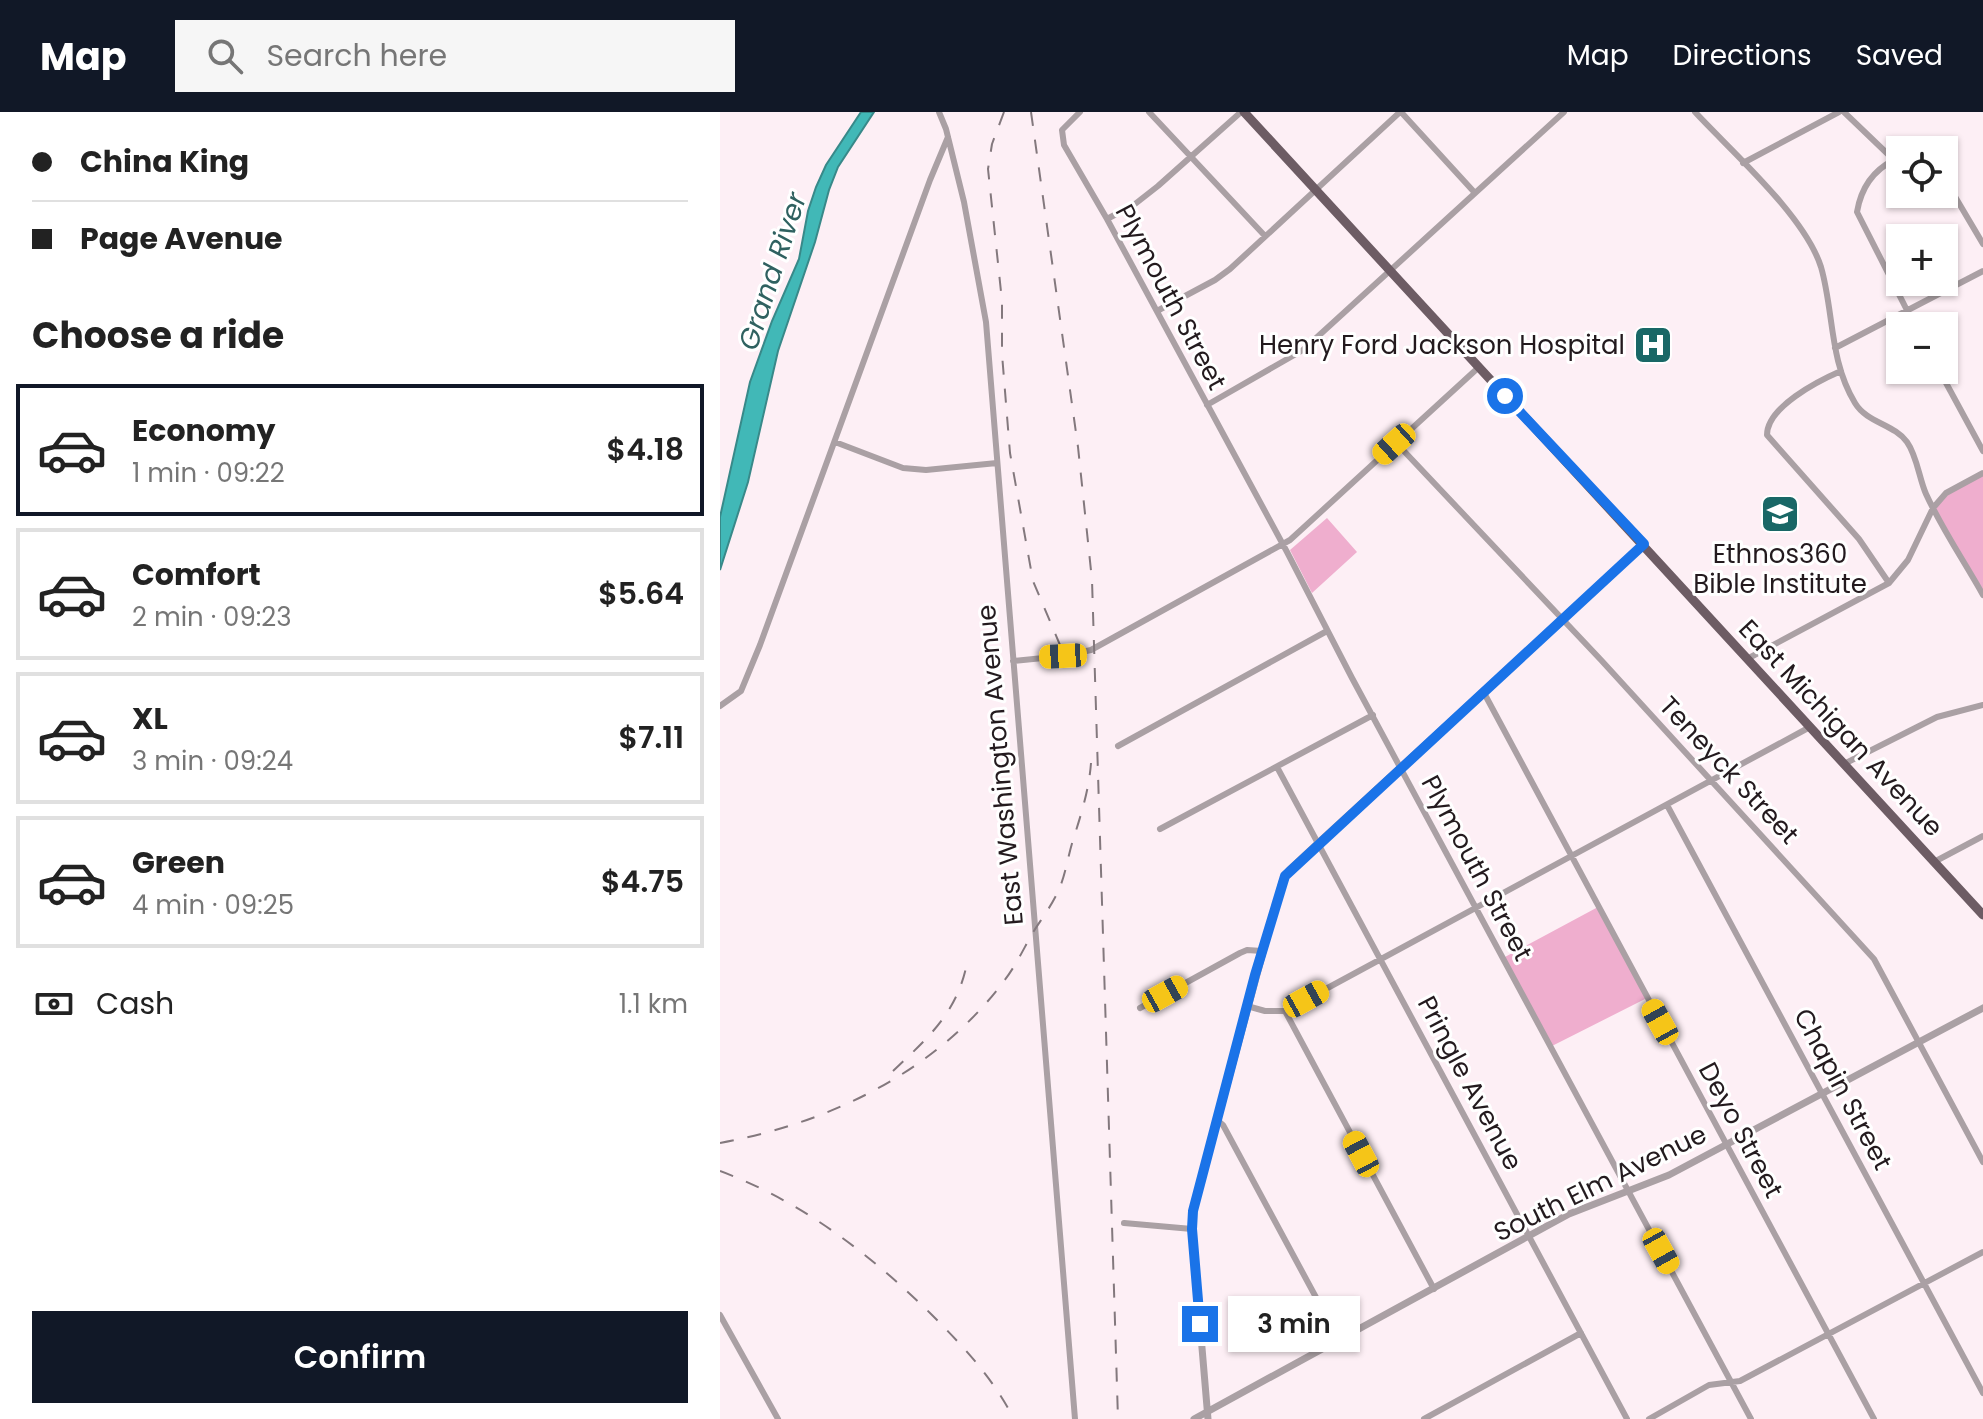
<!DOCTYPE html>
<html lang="en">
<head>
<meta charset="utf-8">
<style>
	body { margin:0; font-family:Poppins,sans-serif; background:#f6f6f6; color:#222; height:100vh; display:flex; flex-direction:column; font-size:30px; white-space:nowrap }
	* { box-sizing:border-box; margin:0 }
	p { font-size:26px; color:#767676 }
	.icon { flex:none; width:44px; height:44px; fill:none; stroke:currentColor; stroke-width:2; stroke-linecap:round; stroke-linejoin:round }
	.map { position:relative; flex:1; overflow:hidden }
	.drawer { display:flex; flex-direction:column; background:#fff; width:720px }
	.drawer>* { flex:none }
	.top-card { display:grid; align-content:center; height:176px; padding:0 32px; background:#fff }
	.buttons { position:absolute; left:1166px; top:24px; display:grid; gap:16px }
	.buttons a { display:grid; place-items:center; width:72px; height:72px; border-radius:0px; background:#fff; box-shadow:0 2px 6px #0004; font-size:40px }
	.end { position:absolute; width:36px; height:36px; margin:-18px; border:10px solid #1a73e8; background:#fff; box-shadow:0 0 0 4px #fff }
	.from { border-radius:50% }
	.bubble { position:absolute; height:56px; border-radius:0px; background:#fff; box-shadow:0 2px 6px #0004; font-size:26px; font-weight:600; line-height:56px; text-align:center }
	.car { position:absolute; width:24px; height:48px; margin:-24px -12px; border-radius:10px; box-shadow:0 0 6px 2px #0007; background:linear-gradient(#f5c518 24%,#345 0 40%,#f5c518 0 76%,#345 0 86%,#f5c518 0) }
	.top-card b { display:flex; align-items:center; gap:28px; height:76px; font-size:30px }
	.top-card b+b { border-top:2px solid #e0e0e0 }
	.top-card i { width:20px; height:20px; background:#222 }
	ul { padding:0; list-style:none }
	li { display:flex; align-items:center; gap:24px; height:132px; margin:0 16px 12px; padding:0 16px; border:4px solid #e0e0e0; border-radius:0px }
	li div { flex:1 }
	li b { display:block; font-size:30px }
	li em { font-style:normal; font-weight:600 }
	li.active { border-color:#111827 }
	li>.icon { width:72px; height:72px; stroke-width:1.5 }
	h2 { padding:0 32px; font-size:36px; line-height:96px }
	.pay { display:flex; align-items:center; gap:20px; height:88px; padding:0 32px; font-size:30px }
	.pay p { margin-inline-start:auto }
	.primary-button { display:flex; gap:16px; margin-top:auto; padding:16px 32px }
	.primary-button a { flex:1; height:92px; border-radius:0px; background:#111827; color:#fff; font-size:32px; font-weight:600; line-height:92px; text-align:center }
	header { display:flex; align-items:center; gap:48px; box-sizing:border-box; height:112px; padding:0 40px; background:#111827; color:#fff }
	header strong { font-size:38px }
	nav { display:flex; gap:44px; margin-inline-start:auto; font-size:28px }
	.search { width:560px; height:72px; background:#f6f6f6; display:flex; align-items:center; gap:20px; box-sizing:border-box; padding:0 28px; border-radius:0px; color:#767676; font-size:30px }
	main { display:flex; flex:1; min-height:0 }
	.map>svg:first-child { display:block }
	.green { fill:#efaece }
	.water { fill:#41b8b7; stroke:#388989; stroke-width:2 }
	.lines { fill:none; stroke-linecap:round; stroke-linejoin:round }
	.minor { stroke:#aaa0a4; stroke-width:6 }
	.tertiary { stroke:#aaa0a4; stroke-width:7 }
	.primary { stroke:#6d5c64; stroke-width:9 }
	.rail { stroke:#83787d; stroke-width:2; stroke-dasharray:14 14; stroke-linecap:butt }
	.route { stroke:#1a73e8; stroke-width:10 }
	.labels { text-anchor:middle; stroke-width:6; stroke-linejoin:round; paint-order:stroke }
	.street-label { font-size:26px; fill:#231a1e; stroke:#fff }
	.poi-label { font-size:26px; fill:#231a1e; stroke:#fff; text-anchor:end }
	.water-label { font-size:28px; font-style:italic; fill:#2f6160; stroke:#fff }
</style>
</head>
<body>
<header>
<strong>Map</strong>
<div class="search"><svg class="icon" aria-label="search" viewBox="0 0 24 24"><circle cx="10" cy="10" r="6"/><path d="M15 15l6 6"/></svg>Search here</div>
<nav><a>Map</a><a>Directions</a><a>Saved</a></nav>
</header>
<main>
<section class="drawer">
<div class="top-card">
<b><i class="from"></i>China King</b>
<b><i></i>Page Avenue</b>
</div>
<h2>Choose a ride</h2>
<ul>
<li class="active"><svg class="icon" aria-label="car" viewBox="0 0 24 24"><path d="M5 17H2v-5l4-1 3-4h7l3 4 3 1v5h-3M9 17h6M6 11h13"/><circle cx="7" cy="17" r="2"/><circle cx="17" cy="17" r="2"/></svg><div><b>Economy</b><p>1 min · 09:22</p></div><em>$4.18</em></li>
<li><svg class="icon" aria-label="car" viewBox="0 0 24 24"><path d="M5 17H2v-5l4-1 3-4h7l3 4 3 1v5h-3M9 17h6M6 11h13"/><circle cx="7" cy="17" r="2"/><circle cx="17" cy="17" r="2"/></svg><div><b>Comfort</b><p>2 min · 09:23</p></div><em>$5.64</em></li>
<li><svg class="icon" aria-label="car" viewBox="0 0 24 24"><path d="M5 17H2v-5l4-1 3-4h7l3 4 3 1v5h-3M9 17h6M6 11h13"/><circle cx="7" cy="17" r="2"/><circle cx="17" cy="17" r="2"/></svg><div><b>XL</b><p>3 min · 09:24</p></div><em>$7.11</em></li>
<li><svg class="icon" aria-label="car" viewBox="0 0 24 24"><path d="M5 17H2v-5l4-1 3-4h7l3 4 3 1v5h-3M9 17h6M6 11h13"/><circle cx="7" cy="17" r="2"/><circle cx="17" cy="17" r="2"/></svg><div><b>Green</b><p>4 min · 09:25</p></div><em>$4.75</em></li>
</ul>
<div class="pay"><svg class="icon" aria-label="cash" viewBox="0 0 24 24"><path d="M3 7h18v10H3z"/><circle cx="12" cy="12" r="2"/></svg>Cash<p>1.1 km</p></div>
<div class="primary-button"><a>Confirm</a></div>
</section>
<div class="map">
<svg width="1263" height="1307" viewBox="0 0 1263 1307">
	<rect width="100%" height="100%" fill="#fdeff5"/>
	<path class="green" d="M1263,363v118l-50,-85 24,-22z
		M607,406l30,34 -45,41 -22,-43z
		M878,795l49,91 -97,49 -47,-89z"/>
	<path class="water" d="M141,0h13l-36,55 -9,23 -14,52 -37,109 -30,131 -28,88v-53l30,-135 22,-61 27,-62 9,-48 8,-24 10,-22z"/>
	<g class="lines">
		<path class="minor" d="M219,0l7,17 18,73 22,120 89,1097
			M360,0l-18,18 2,15 43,74 180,333 65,126 399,741
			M429,0l116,124
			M681,0l74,81
			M975,0c37,40 110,104 126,155 13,45 8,93 34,136 12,20 39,21 52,39 10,14 12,36 19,52 16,35 38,67 57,101
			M1124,0l50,48h6
			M1174,48c-22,11 -33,28 -37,52l58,114
			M1023,51l96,-51
			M1224,66l39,66
			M387,107l28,-15 23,-18 83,-74
			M437,199l58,-31 15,-11 170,-157
			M1115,236l148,-77
			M1219,258l44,81
			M1121,259c-23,10 -74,36 -74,64l92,104 30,44
			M487,293l96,-55 261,-238
			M115,330l68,26 23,2 71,-7
			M674,332l8,5 199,211 273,299 109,203
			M1027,547l142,-76 19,-23 25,-52 13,-15 37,-20
			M293,549l50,-5 28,-6 199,-110 189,-173
			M763,579l391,728
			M0,594l21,-15 19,-46 170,-465 18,-43
			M398,634l209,-115
			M1124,652l93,-47 46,-12
			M557,655l350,652
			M947,693l316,588
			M440,717l213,-114
			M1214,750l49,-26
			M527,894l18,5h20l525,-284
			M420,896l100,-55 7,-3 15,1
			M565,899l149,278
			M497,1008l6,5 116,215
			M404,1111l68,6
			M0,1203l58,104
			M704,1307l157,-86
			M929,1307l60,-34 31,-4 243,-129"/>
		<path class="tertiary" d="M474,1307l375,-205 100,-39 314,-167
			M488,1307l-16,-190 1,-18 89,-329 7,-12 29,-27 326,-299"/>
		<path class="primary" d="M524,0l739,803"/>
		<path class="rail" d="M284,0l-12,32 -4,25 14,132v53l8,99 23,128 27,64
			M311,0l47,335 14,133 26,839
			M173,959c37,-35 66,-60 75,-113
			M0,1031c109,-20 216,-71 284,-162 11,-14 19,-31 28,-47 10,-16 21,-30 28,-47 6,-15 8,-31 13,-47 8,-25 16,-50 18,-77
			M0,1059c81,30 150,83 211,143 32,32 62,64 83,105"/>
	</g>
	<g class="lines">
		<path class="route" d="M480,1212l-8,-95 1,-18 62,-236 30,-99 359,-332 -139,-148"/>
	</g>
	<defs>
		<symbol id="hospital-square" viewBox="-11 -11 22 22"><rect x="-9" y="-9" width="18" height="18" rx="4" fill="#196766" stroke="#fff"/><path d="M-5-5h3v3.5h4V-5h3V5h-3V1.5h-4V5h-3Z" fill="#fff"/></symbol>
		<symbol id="school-square" viewBox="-11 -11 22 22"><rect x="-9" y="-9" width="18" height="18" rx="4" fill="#196766" stroke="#fff"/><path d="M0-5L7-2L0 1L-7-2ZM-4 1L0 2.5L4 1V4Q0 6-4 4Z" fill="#fff"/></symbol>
	</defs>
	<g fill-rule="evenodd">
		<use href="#hospital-square" x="911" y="211" width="44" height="44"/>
		<use href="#school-square" x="1038" y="380" width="44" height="44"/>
	</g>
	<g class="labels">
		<g class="street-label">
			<text transform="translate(451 185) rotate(62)" y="9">Plymouth Street</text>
			<text transform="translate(1121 616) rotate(47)" y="9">East Michigan Avenue</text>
			<text transform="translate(280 653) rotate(-95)" y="9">East Washington Avenue</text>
			<text transform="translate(1009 658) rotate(47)" y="9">Teneyck Street</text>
			<text transform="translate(757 756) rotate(62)" y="9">Plymouth Street</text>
			<text transform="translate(750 971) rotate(62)" y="9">Pringle Avenue</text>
			<text transform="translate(1123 977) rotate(62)" y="9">Chapin Street</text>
			<text transform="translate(1021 1018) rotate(62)" y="9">Deyo Street</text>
			<text transform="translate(880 1071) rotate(-26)" y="9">South Elm Avenue</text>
		</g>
		<g class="poi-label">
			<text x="905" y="242">Henry Ford Jackson Hospital</text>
			<text x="1060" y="451" text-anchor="middle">Ethnos360<tspan x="1060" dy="30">Bible Institute</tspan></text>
		</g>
		<g class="water-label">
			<text transform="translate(52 159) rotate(-72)" y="10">Grand River</text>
		</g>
	</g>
</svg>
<div class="buttons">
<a><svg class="icon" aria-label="locate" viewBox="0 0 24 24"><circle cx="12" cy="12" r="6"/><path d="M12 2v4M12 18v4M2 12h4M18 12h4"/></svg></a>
<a>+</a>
<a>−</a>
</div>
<i class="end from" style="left:785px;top:284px"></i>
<i class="end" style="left:480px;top:1212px"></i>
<div class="bubble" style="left:508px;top:1184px;width:132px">3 min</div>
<i class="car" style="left:674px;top:332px;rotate:228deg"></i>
<i class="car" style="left:343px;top:544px;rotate:267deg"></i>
<i class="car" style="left:445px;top:882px;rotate:61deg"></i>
<i class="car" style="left:586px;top:887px;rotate:61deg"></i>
<i class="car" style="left:940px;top:910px;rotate:331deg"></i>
<i class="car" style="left:641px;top:1042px;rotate:332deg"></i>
<i class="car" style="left:941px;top:1139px;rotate:151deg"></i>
</div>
</main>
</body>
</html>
